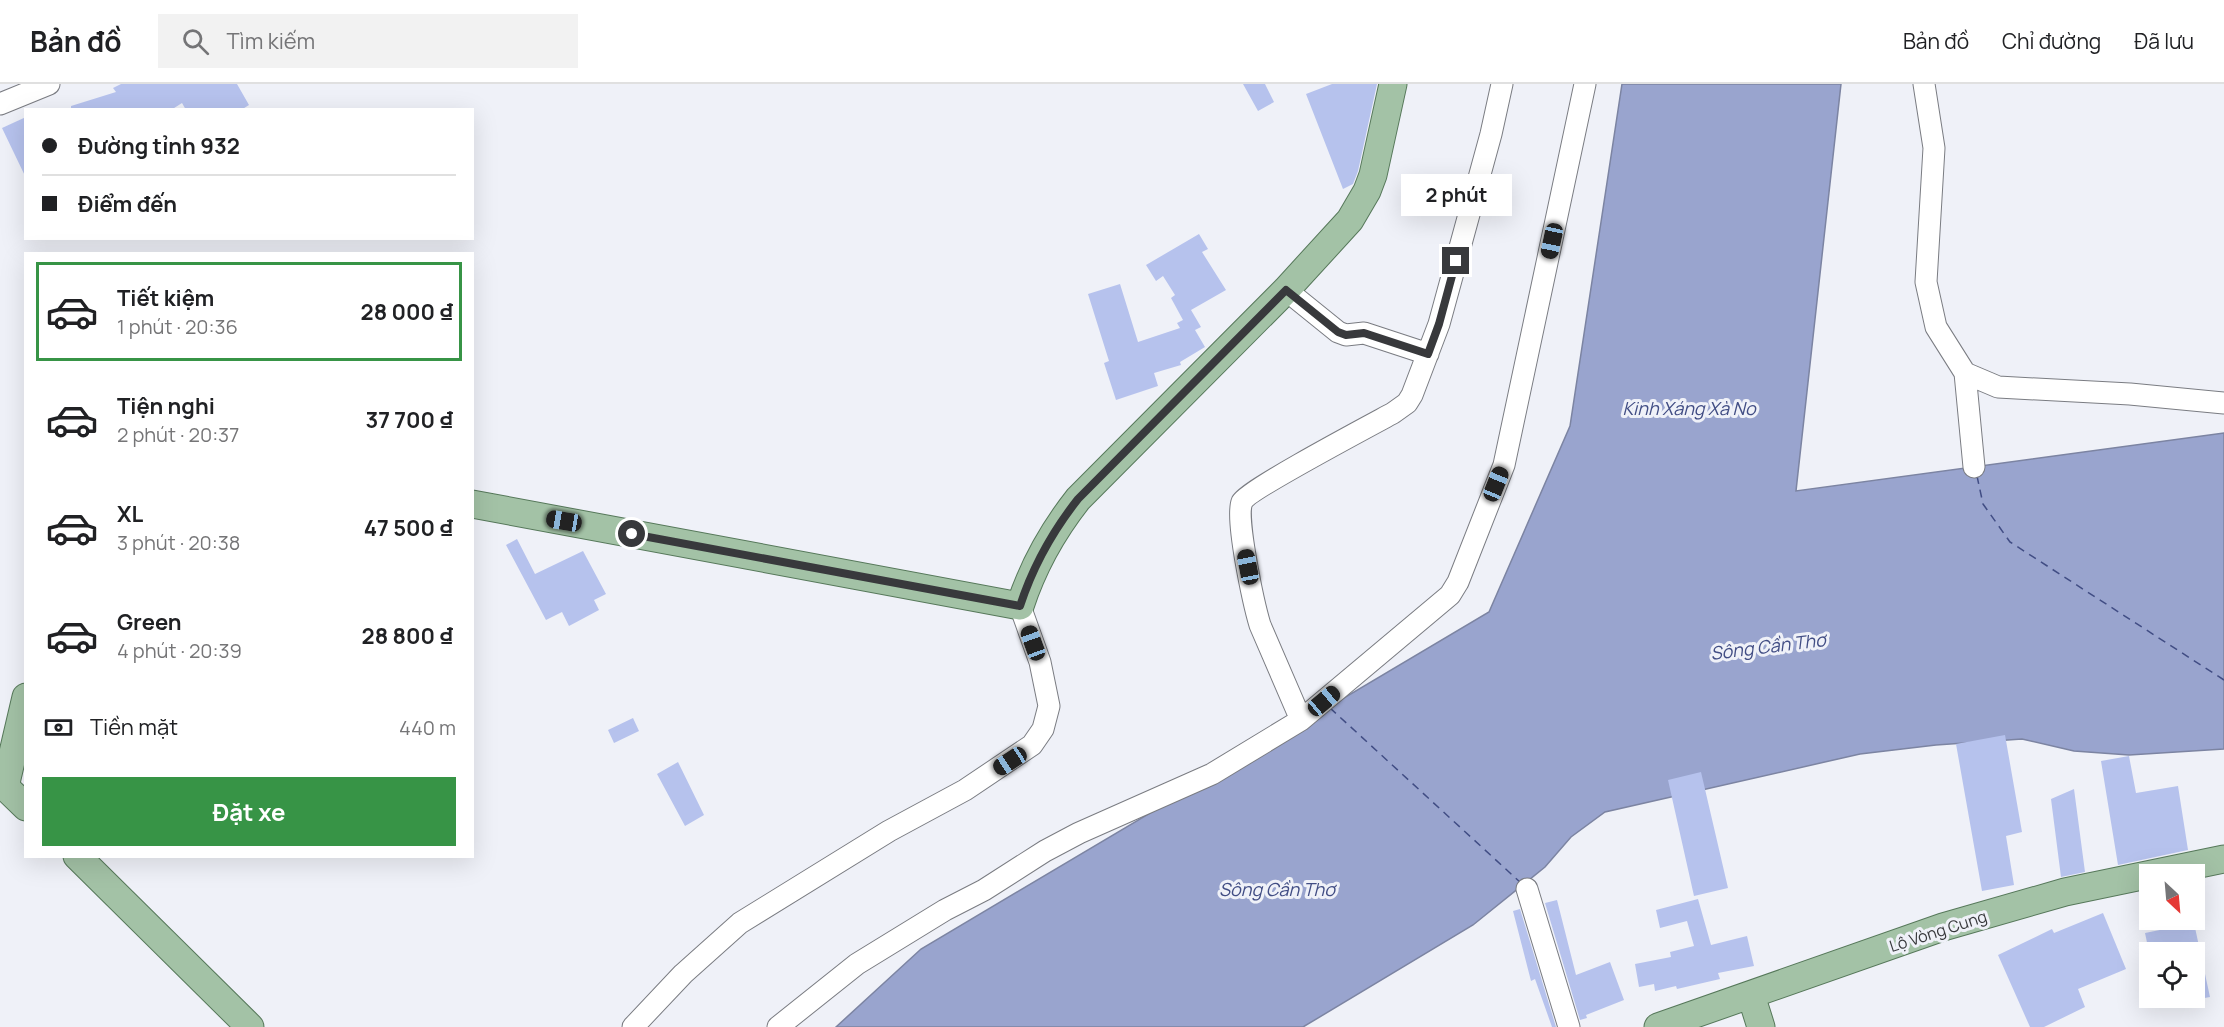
<!DOCTYPE html>
<html lang="vi">
<head>
<meta charset="utf-8">
<style>
	body { margin:0; font-family:Manrope,sans-serif; background:#f2f2f2; color:#202124; height:100vh; display:flex; flex-direction:column; font-size:22px; white-space:nowrap }
	* { box-sizing:border-box; margin:0 }
	p { font-size:20px; color:#757577 }
	.icon { flex:none; width:33px; height:33px; fill:none; stroke:currentColor; stroke-width:2; stroke-linecap:round; stroke-linejoin:round }
	.map { position:relative; flex:1; overflow:hidden }
	.details { position:absolute; left:24px; top:168px; width:450px; height:606px; display:flex; flex-direction:column; background:#fff; border-radius:0px; box-shadow:0 6px 24px #0002 }
	.details>* { flex:none }
	.banner { position:absolute; left:24px; top:24px; width:450px; height:132px; border-radius:0px; box-shadow:0 6px 24px #0002; display:grid; align-content:center; height:132px; padding:0 18px; background:#fff }
	.needle { width:39px; rotate:154deg }
	.fabs { position:absolute; left:2139px; top:780px; display:grid; gap:12px }
	.fabs a { display:grid; place-items:center; width:66px; height:66px; border-radius:0px; background:#fff; box-shadow:0 6px 24px #0002; font-size:30px }
	.end { position:absolute; width:27px; height:27px; margin:-14px; border:8px solid #38393c; background:#fff; box-shadow:0 0 0 3px #fff }
	.from { border-radius:50% }
	.bubble { position:absolute; height:42px; border-radius:0px; background:#fff; box-shadow:0 6px 24px #0002; font-size:20px; font-weight:700; line-height:42px; text-align:center }
	.car { position:absolute; width:18px; height:36px; margin:-18px -9px; border-radius:8px; box-shadow:0 0 4px 2px #0007; background:linear-gradient(#222 24%,#8ab4d8 0 40%,#222 0 76%,#8ab4d8 0 86%,#222 0) }
	.banner b { display:flex; align-items:center; gap:21px; height:57px; font-size:22px }
	.banner b+b { border-top:2px solid #e0e0e0 }
	.banner i { width:15px; height:15px; background:#202124 }
	ul { padding:10px 0 0; list-style:none }
	li { display:flex; align-items:center; gap:18px; height:99px; margin:0 12px 9px; padding:0 6px; border:3px solid transparent; border-radius:0px }
	li div { flex:1 }
	li b { display:block; font-size:22px }
	li em { font-style:normal; font-weight:700 }
	li.selected { border-color:#379446 }
	li>.icon { width:54px; height:54px; stroke-width:1.5 }
	.pay { display:flex; align-items:center; gap:15px; height:66px; padding:0 18px; font-size:22px }
	.pay p { margin-inline-start:auto }
	.primary-button { display:flex; gap:12px; margin-top:auto; padding:12px 18px }
	.primary-button a { flex:1; height:69px; border-radius:0px; background:#379446; color:#fff; font-size:24px; font-weight:700; line-height:69px; text-align:center }
	header { display:flex; align-items:center; gap:36px; box-sizing:border-box; height:84px; padding:0 30px; background:#fff; border-bottom:2px solid #e0e0e0 }
	header strong { font-size:28px }
	nav { display:flex; gap:33px; margin-inline-start:auto; font-size:21px }
	.search { width:420px; height:54px; background:#f2f2f2; display:flex; align-items:center; gap:15px; box-sizing:border-box; padding:0 21px; border-radius:0px; color:#757577; font-size:22px }
	.map>svg:first-child { display:block }
	.water { fill:#99a4ce; stroke:#7c84a2; stroke-width:1.5 }
	.lines { fill:none; stroke-linecap:round; stroke-linejoin:round }
	.ferry { stroke:#414d84; stroke-width:1.5; stroke-dasharray:8 6; stroke-linecap:butt }
	.building { fill:#b6c2ed }
	.minor-casing { stroke:#7a7c82; stroke-width:23 }
	.major-casing { stroke:#56785a; stroke-width:29 }
	.minor { stroke:#fff; stroke-width:21 }
	.major { stroke:#a3c2a6; stroke-width:27 }
	.route { stroke:#38393c; stroke-width:8 }
	.labels { text-anchor:middle; stroke-width:6; stroke-linejoin:round; paint-order:stroke }
	.street-label { font-size:16px; fill:#38393c; stroke:#eff1f8 }
	.water-label { font-size:18px; font-style:italic; fill:#414d84; stroke:#eff1f8 }
</style>
</head>
<body>
<header>
<strong>Bản đồ</strong>
<div class="search"><svg class="icon" aria-label="search" viewBox="0 0 24 24"><circle cx="10" cy="10" r="6"/><path d="M15 15l6 6"/></svg>Tìm kiếm</div>
<nav><a>Bản đồ</a><a>Chỉ đường</a><a>Đã lưu</a></nav>
</header>
<div class="map">
<svg width="2224" height="943" viewBox="0 0 2224 943">
	<rect width="100%" height="100%" fill="#eff1f8"/>
	<path class="water" d="M1622,0h219l-45,407 428,-58v316l-95,6 -55,-4 -52,-12 -86,6 -76,9 -255,58 -34,25 -26,30 -72,58 -170,102h-467l85,-78 568,-337 81,-186z"/>
	<g class="lines">
		<path class="ferry" d="M1977,392l6,28 27,38 214,138
			M1330,624l191,175"/>
	</g>
	<path class="building" d="M121,0h116l12,21 -8,5h-55l-4,-7 -11,7h-100v-4l45,-14 -3,-4z
		M1243,0h22l9,18 -16,9z
		M1332,0h45l-19,87 -5,13 -10,5 -37,-95z
		M26,33v61l-24,-50z
		M1199,150l9,15 -6,3 24,38 -35,20 10,17 -6,3 10,17 -25,15 1,3 -27,8 4,13 -42,14 -12,-37 5,-2 -21,-67 32,-10 18,58 42,-14 -3,-5 6,-3 -12,-22 4,-3 -12,-19 -7,5 -10,-16z
		M517,455l18,35 48,-23 23,43 -12,6 5,10 -30,16 -7,-14 -16,8 -40,-75z
		M633,634l6,13 -25,12 -6,-13z
		M2005,651l17,97 -16,4 8,49 -32,6 -26,-147z
		M2129,672l7,37 42,-7 10,64 -70,15 -17,-104z
		M678,678l26,53 -19,11 -28,-52z
		M1701,688l27,116 -34,8 -26,-116z
		M2074,705l11,83 -24,5 -10,-78z
		M1698,815l13,46 36,-9 7,30 -36,7 2,6 -43,10 -1,-3 -21,5 -1,-7 -15,3 -4,-23 36,-7 -1,-5 24,-6 -7,-25 -27,7 -4,-18z
		M1557,816l19,75 34,-13 14,38 -38,15 1,3 -7,2 -35,-117z
		M1520,825l36,118h-4l-17,-48 -4,2 -18,-70z
		M2103,829l23,56 -48,20 7,18 -41,20h-14l-32,-72 54,-26 2,4z
		M2194,839l16,74 -16,3v-48h-45l-4,-19z"/>
	<g class="lines">
		<defs>
			<path id="minor" d="M1924,0l10,64 -8,134 10,45 29,46 33,14 132,7 94,9
				M0,20l49,-20
				M1286,206l52,42 8,3 18,-2 64,21
				M1965,289l9,94
				M1301,636l-41,-95c-6,-20 -25,-107 -18,-123 6,-12 129,-77 151,-89l14,-10 5,-8 27,-71 52,-190 11,-50
				M1527,805l42,138
				M633,943l50,-53 57,-51 149,-92 76,-41 67,-45 11,-16 6,-23 -9,-44 -20,-56
				M778,943l79,-63 88,-54 39,-20 61,-39 34,-18 133,-59 89,-54 149,-125 8,-13 46,-117 81,-381"/>
			<path id="major" d="M472,420l548,102c13,-40 32,-74 58,-107l208,-209 64,-70 17,-29 6,-16 20,-91
				M0,698l26,25
				M5,703l21,-90
				M77,772l173,171
				M1751,911l10,32
				M1658,943l285,-100 122,-35 159,-33"/>
		</defs>
		<use href="#minor" class="minor-casing"/>
		<use href="#major" class="major-casing"/>
		<use href="#minor" class="minor"/>
		<use href="#major" class="major"/>
	</g>
	<g class="lines">
		<path class="route" d="M632,450l388,72c13,-40 32,-74 58,-107l208,-209 52,42 8,3 18,-2 64,21 11,-30 17,-63"/>
	</g>
	<g class="labels">
		<g class="street-label">
			<text transform="translate(1938 847) rotate(-18)" y="6">Lộ Vòng Cung</text>
		</g>
		<g class="water-label">
			<text x="1689" y="331">Kinh Xáng Xà No</text>
			<text transform="translate(1768 563) rotate(-7)" y="6">Sông Cần Thơ</text>
			<text x="1277" y="812">Sông Cần Thơ</text>
		</g>
	</g>
</svg>
<div class="fabs">
<a><svg class="needle" viewBox="-14 -14 28 28"><path d="M0-13l5 13h-10z" fill="#e53935"/><path d="M0 13l5-13h-10z" fill="#757577"/></svg></a>
<a><svg class="icon" aria-label="locate" viewBox="0 0 24 24"><circle cx="12" cy="12" r="6"/><path d="M12 2v4M12 18v4M2 12h4M18 12h4"/></svg></a>
</div>
<i class="end from" style="left:632px;top:450px"></i>
<i class="end" style="left:1456px;top:177px"></i>
<div class="bubble" style="left:1401px;top:90px;width:111px">2 phút</div>
<i class="car" style="left:1552px;top:157px;rotate:192deg"></i>
<i class="car" style="left:1496px;top:400px;rotate:22deg"></i>
<i class="car" style="left:564px;top:437px;rotate:280deg"></i>
<i class="car" style="left:1248px;top:483px;rotate:349deg"></i>
<i class="car" style="left:1033px;top:559px;rotate:340deg"></i>
<i class="car" style="left:1324px;top:617px;rotate:50deg"></i>
<i class="car" style="left:1010px;top:677px;rotate:237deg"></i>
<div class="banner">
<b><i class="from"></i>Đường tỉnh 932</b>
<b><i></i>Điểm đến</b>
</div>
<section class="details">
<ul>
<li class="selected"><svg class="icon" aria-label="car" viewBox="0 0 24 24"><path d="M5 17H2v-5l4-1 3-4h7l3 4 3 1v5h-3M9 17h6M6 11h13"/><circle cx="7" cy="17" r="2"/><circle cx="17" cy="17" r="2"/></svg><div><b>Tiết kiệm</b><p>1 phút · 20:36</p></div><em>28 000 ₫</em></li>
<li><svg class="icon" aria-label="car" viewBox="0 0 24 24"><path d="M5 17H2v-5l4-1 3-4h7l3 4 3 1v5h-3M9 17h6M6 11h13"/><circle cx="7" cy="17" r="2"/><circle cx="17" cy="17" r="2"/></svg><div><b>Tiện nghi</b><p>2 phút · 20:37</p></div><em>37 700 ₫</em></li>
<li><svg class="icon" aria-label="car" viewBox="0 0 24 24"><path d="M5 17H2v-5l4-1 3-4h7l3 4 3 1v5h-3M9 17h6M6 11h13"/><circle cx="7" cy="17" r="2"/><circle cx="17" cy="17" r="2"/></svg><div><b>XL</b><p>3 phút · 20:38</p></div><em>47 500 ₫</em></li>
<li><svg class="icon" aria-label="car" viewBox="0 0 24 24"><path d="M5 17H2v-5l4-1 3-4h7l3 4 3 1v5h-3M9 17h6M6 11h13"/><circle cx="7" cy="17" r="2"/><circle cx="17" cy="17" r="2"/></svg><div><b>Green</b><p>4 phút · 20:39</p></div><em>28 800 ₫</em></li>
</ul>
<div class="pay"><svg class="icon" aria-label="cash" viewBox="0 0 24 24"><path d="M3 7h18v10H3z"/><circle cx="12" cy="12" r="2"/></svg>Tiền mặt<p>440 m</p></div>
<div class="primary-button"><a>Đặt xe</a></div>
</section>
</div>
</body>
</html>
